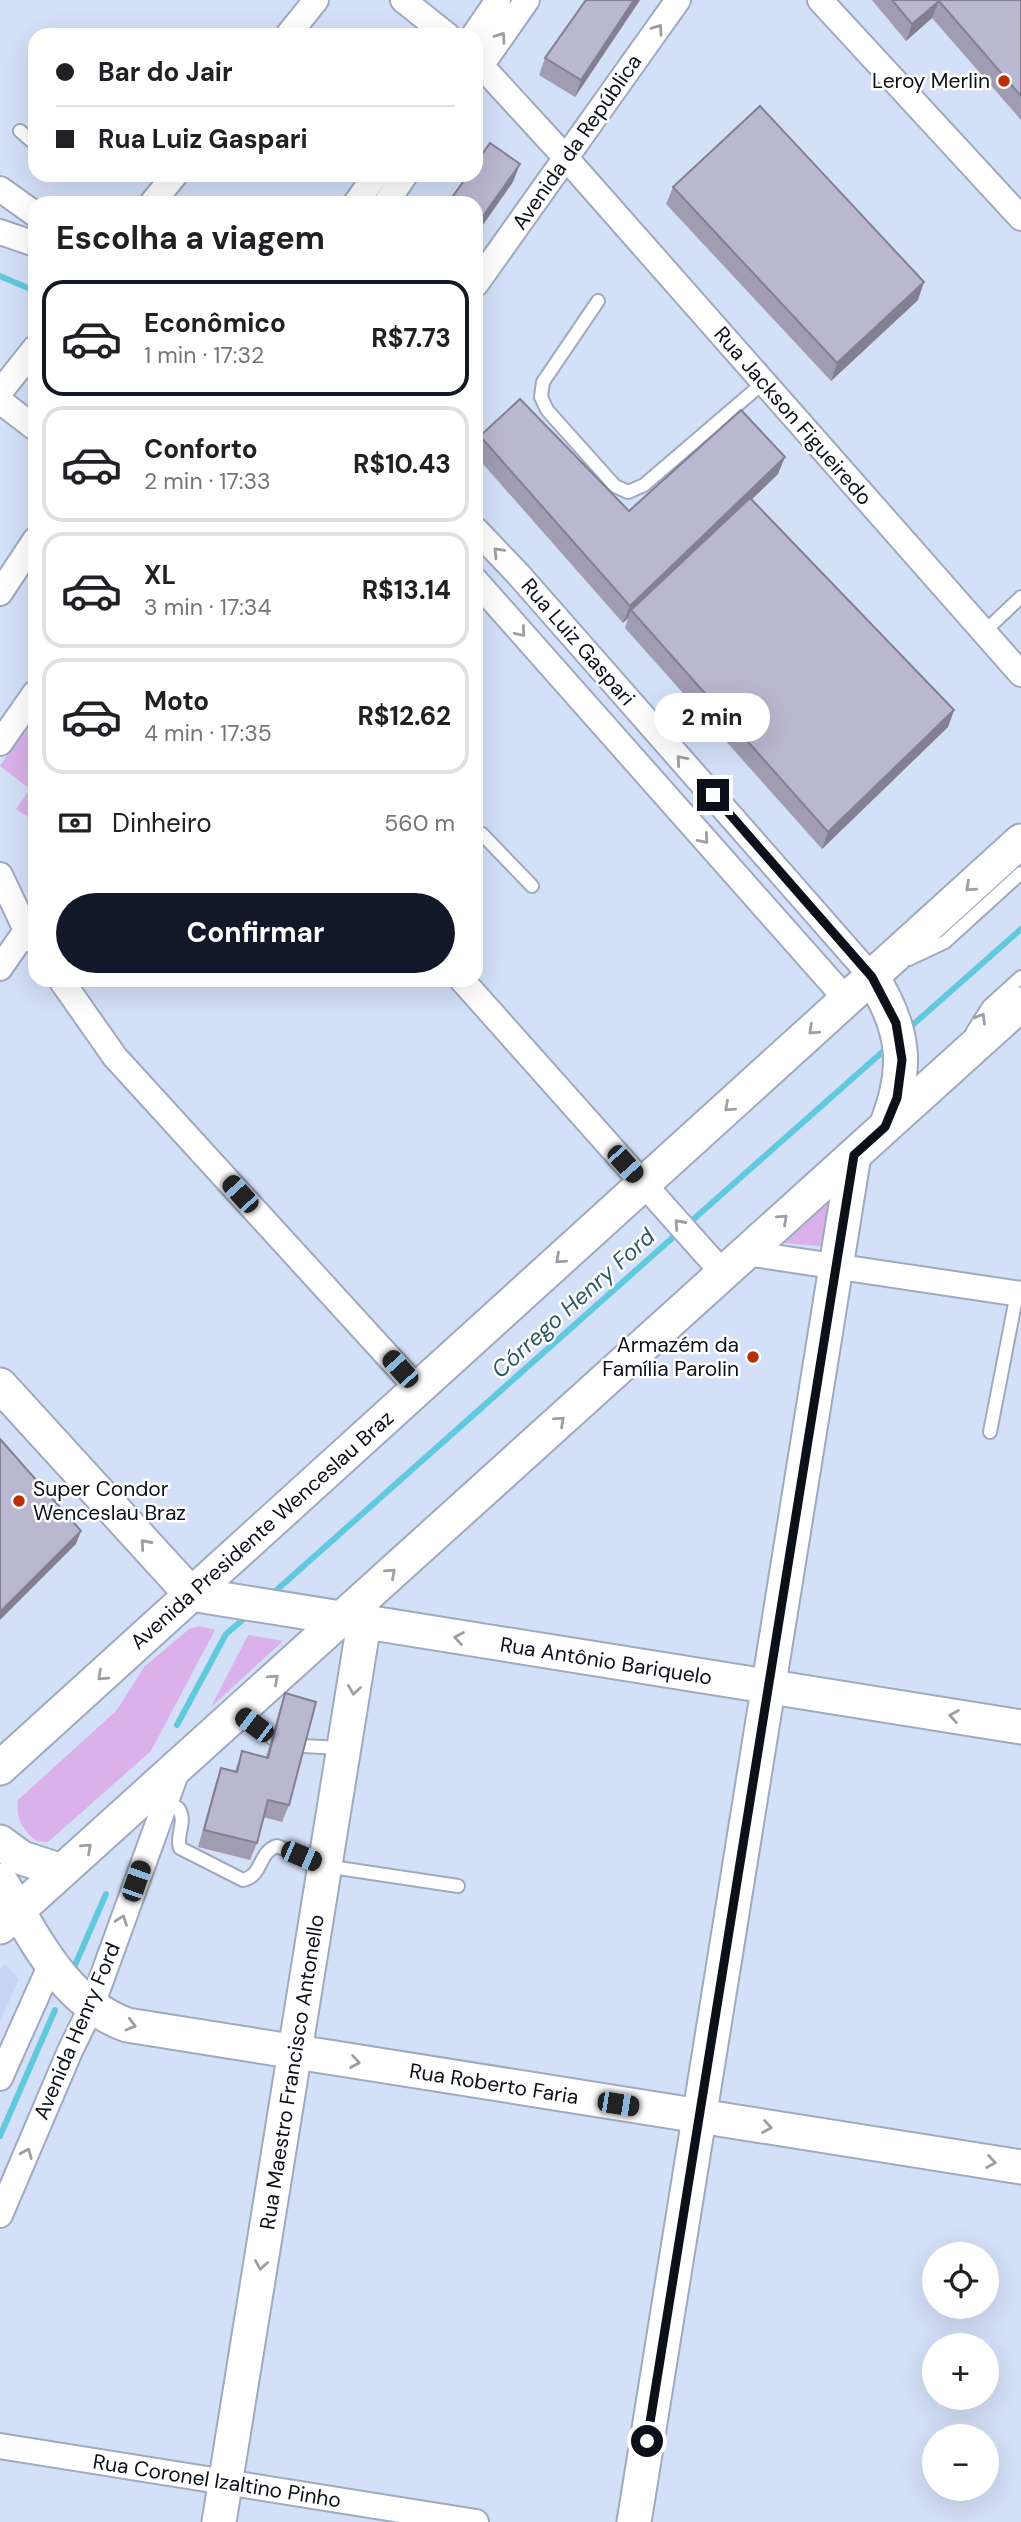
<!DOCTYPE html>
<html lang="pt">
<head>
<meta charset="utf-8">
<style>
	body { margin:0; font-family:"DM Sans",sans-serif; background:#f2f2f2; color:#202124; height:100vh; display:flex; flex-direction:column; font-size:26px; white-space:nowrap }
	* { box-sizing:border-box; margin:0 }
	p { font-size:23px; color:#757577 }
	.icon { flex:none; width:38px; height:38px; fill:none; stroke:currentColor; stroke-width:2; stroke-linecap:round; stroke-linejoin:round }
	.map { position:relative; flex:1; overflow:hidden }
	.sheet { position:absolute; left:28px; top:196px; width:455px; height:791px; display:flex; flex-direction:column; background:#fff; border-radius:21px; box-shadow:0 7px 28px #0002 }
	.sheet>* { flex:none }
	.banner { position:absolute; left:28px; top:28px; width:455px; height:154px; border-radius:21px; box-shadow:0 7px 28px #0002; display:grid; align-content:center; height:154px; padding:0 28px; background:#fff }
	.fabs { position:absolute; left:922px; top:2242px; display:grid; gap:14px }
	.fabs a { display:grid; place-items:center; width:77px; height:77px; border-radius:50%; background:#fff; box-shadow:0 7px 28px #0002; font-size:35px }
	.end { position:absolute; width:32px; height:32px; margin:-16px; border:9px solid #0c1018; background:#fff; box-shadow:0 0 0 4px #fff }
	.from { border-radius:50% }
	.bubble { position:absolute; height:49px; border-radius:24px; background:#fff; box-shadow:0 7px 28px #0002; font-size:23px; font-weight:700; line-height:49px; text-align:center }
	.car { position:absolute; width:21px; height:42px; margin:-21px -10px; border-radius:9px; box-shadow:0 0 5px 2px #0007; background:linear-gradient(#222 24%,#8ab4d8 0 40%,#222 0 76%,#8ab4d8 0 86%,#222 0) }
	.banner b { display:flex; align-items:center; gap:24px; height:66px; font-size:26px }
	.banner b+b { border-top:2px solid #e0e0e0 }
	.banner i { width:18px; height:18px; background:#202124 }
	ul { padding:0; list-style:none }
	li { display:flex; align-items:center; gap:21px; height:116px; margin:0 14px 10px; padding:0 14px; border:4px solid #e0e0e0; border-radius:21px }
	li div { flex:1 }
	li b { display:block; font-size:26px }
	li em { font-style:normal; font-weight:700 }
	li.on { border-color:#111827 }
	li>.icon { width:63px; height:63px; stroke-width:1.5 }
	h2 { padding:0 28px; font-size:32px; line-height:84px }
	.pay { display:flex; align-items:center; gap:18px; height:77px; padding:0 28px; font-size:26px }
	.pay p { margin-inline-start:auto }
	.action { display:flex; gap:14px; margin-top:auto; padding:14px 28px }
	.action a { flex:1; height:80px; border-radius:42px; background:#111827; color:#fff; font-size:28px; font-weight:700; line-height:80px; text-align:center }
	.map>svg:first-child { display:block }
	.built { fill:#c5d5f3 }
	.green { fill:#dab1ea }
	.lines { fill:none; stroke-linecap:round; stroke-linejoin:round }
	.stream { stroke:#60c9dd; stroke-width:6 }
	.lane-casing { stroke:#9eaac0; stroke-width:16 }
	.street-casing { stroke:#9eaac0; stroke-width:28 }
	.secondary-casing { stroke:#9eaac0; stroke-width:37 }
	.lane { stroke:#fff; stroke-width:12 }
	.street { stroke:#fff; stroke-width:24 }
	.secondary { stroke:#fff; stroke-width:33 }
	.wall { fill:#a09db3 }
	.shaded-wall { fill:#828092 }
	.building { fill:#bab7d0; stroke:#828092; stroke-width:2 }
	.oneway { stroke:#9e9fa3 }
	.route { stroke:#0c1018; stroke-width:9 }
	.poi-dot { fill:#b92f03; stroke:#fff; stroke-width:2.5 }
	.labels { text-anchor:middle; stroke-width:5; stroke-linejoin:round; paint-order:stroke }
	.poi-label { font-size:21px; fill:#0c1018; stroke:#fff; text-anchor:end }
	.street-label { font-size:21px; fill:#0c1018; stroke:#fff }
	.water-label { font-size:23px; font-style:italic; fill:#2a5861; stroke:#fff }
</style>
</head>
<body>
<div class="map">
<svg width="1021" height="2522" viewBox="0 0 1021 2522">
	<rect width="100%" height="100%" fill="#d4e0f8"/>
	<path class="built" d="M5,1964l14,15 -19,42v-53z"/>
	<path class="green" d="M35,715v107l-19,-13 14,-20 -30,-23z
		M836,1194l-5,53 -50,-4z
		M199,1626l16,4 -64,121 -103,91 -12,-1c-14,-13 -20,-21 -18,-41l99,-90 27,-43 45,-38z
		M248,1635l35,6 -72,66z"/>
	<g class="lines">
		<path class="stream" d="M0,276l35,15
			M907,1030l114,-101
			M687,1225l201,-178
			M271,1595l408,-363
			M177,1725l49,-91 21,-18
			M75,1965l31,-71
			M0,2136l55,-126"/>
		<defs>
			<path id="lane" d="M20,131l15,13
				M598,301l-55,81 -2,15 6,13 68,76 13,6 16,-7 119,-102
				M984,632l37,-35
				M476,832l6,2 50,52
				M909,959l36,-17 76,-69
				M973,1031l16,-25 32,-29
				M990,1432l27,-139
				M238,1712l34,26
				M303,1746l38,2
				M163,1805l15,3c10,14 -3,26 2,40l63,32c20,-4 15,-28 34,-34l48,20 133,20"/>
			<path id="street" d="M403,0l44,35
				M820,0l201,218
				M288,35l28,-35
				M474,35l24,-35
				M476,60l90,98 455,516
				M476,73l51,-73
				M0,189l35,25
				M152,203l23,-28
				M356,203l20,-28
				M386,203l19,-28
				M0,232l35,12
				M476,284l202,-284
				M0,392l35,-44
				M0,401l35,27
				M476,530l42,44 354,403
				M476,581l370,418
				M0,593l35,-53
				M0,743l35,-50
				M0,875l26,55 9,12
				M0,968l34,-49
				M61,980l54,77 303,332
				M462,980l261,293
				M746,1253l275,41
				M0,2078l51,-114
				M0,2215l70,-164 21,-43 86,-237
				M0,2446l476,76"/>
			<path id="secondary" d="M872,977c33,53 37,91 14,149
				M0,1385l191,209 830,133
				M0,1768l1021,-927
				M0,1842l22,16 40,13
				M0,1880c34,56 62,121 127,145l894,142
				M0,1927l1021,-923
				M219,2522l145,-899
				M634,2522l220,-1367"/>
		</defs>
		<use href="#lane" class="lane-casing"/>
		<use href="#street" class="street-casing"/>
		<use href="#secondary" class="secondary-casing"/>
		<use href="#lane" class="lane"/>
		<use href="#street" class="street"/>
		<use href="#secondary" class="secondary"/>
	</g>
	<path class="wall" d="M640,0l-65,97 -36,-22 6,-17z
		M872,0h149v120l-89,-102 -26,23z
		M673,187l245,113 -87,81 -165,-177z
		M480,436l149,75 149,-37 -26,25 202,211 -6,17 -126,122 -197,-221 3,-10 -5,5 -147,-167v-10z
		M285,1693l4,112 -7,17 -19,-5 -6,26 -7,17 -52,-13 17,-62 6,-17 14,3 7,-20 24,6 13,-46z"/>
	<path class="shaded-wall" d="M634,0h6l-65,97 6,-17z
		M939,1l-7,17 -26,23 6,-17z
		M520,164l-7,18 -37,53v-9z
		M924,282l-6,18 -87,81 6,-18z
		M785,457l-7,17 -144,139 -3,-3 -3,8 -5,5 7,-17z
		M954,710l-6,17 -126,122 6,-17z
		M81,1531l-5,13 -76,76v-8z"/>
	<path class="building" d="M586,0h48l-53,80 -36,-22z
		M892,0h129v96l-82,-95 -27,23z
		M760,106l164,176 -87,81 -164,-176z
		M490,143l30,21 -44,62v-23h-28l20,-28h8v-12z
		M520,399l109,112 112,-101 44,47 -155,149 -150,-170z
		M750,498l204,212 -126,122 -197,-222z
		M0,1439l81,92 -81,81z
		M285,1693l31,9 -27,103 -21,-5 -11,43 -53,-13 17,-62 16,4 5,-21 26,7z"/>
	<defs><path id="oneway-chevron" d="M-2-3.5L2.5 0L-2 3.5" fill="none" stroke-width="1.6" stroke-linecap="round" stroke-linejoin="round" transform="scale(1.75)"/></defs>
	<g class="oneway">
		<use href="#oneway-chevron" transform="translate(658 29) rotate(-55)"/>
		<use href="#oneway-chevron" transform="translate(501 37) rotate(-55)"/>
		<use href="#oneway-chevron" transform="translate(498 552) rotate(-134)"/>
		<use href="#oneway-chevron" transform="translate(521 632) rotate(49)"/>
		<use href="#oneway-chevron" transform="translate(681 760) rotate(-131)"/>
		<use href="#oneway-chevron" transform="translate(704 839) rotate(49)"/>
		<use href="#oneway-chevron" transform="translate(970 887) rotate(138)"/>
		<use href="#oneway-chevron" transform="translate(981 1018) rotate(-59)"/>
		<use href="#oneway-chevron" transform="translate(813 1030) rotate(137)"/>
		<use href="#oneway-chevron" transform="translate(729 1107) rotate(138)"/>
		<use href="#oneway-chevron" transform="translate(783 1219) rotate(-42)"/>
		<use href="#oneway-chevron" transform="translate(679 1224) rotate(-132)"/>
		<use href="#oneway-chevron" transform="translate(560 1259) rotate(138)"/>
		<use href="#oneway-chevron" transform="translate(560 1421) rotate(-42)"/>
		<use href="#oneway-chevron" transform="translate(145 1544) rotate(-132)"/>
		<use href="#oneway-chevron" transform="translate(391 1573) rotate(-42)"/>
		<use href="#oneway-chevron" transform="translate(459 1638) rotate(-171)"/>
		<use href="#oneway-chevron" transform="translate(102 1676) rotate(138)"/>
		<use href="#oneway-chevron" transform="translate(274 1679) rotate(-42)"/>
		<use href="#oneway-chevron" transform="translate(354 1690) rotate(99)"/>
		<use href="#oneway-chevron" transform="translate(954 1716) rotate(-171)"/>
		<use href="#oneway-chevron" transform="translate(87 1848) rotate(-42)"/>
		<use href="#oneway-chevron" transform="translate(122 1920) rotate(-70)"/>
		<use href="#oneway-chevron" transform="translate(131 2025) rotate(15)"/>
		<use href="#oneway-chevron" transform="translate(355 2062) rotate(9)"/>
		<use href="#oneway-chevron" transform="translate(767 2127) rotate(9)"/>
		<use href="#oneway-chevron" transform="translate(27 2153) rotate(-67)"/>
		<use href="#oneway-chevron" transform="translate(991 2162) rotate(9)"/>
		<use href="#oneway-chevron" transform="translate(261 2265) rotate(99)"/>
	</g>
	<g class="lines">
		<path class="route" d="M647,2441l207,-1286 31,-28 12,-29 5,-38 -6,-37 -24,-46 -159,-182"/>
	</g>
	<g class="poi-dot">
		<circle cx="1004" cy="81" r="7"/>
		<circle cx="753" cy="1357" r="7"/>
		<circle cx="19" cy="1501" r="7"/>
	</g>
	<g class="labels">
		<g class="poi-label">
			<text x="990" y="88">Leroy Merlin</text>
			<text x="739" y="1352">Armazém da<tspan x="739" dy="24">Família Parolin</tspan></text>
			<text x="33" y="1496" text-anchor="start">Super Condor<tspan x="33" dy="24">Wenceslau Braz</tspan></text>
		</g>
		<g class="street-label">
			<text transform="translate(577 142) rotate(-55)" y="7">Avenida da República</text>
			<text transform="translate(793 416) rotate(49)" y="7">Rua Jackson Figueiredo</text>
			<text transform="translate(578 642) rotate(49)" y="7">Rua Luiz Gaspari</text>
			<text transform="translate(262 1530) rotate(-42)" y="7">Avenida Presidente Wenceslau Braz</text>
			<text transform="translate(606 1661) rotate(9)" y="7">Rua Antônio Bariquelo</text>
			<text transform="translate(77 2031) rotate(-67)" y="7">Avenida Henry Ford</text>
			<text transform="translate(292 2072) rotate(-81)" y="7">Rua Maestro Francisco Antonello</text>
			<text transform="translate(494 2084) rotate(9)" y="7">Rua Roberto Faria</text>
			<text transform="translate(217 2481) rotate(9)" y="7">Rua Coronel Izaltino Pinho</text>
		</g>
		<g class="water-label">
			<text transform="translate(573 1303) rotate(-42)" y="8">Córrego Henry Ford</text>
		</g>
	</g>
</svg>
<div class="fabs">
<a><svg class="icon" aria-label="locate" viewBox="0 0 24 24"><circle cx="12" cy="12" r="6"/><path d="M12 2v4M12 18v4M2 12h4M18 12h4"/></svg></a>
<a>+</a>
<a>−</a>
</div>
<i class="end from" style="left:647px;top:2441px"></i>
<i class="end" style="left:713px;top:795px"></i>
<div class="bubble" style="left:654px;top:693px;width:116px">2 min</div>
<i class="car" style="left:625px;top:1164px;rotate:138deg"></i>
<i class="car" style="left:240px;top:1194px;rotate:318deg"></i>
<i class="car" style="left:400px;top:1369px;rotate:318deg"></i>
<i class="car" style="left:254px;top:1725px;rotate:307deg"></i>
<i class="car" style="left:301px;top:1856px;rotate:113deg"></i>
<i class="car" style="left:136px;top:1881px;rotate:19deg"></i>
<i class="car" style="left:618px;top:2104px;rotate:99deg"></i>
<div class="banner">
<b><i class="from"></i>Bar do Jair</b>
<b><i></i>Rua Luiz Gaspari</b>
</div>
<section class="sheet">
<h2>Escolha a viagem</h2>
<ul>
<li class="on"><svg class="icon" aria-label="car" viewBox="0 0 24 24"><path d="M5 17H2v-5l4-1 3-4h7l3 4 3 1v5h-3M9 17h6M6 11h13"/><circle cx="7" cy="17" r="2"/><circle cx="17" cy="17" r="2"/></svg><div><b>Econômico</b><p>1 min · 17:32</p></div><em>R$7.73</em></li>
<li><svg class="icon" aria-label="car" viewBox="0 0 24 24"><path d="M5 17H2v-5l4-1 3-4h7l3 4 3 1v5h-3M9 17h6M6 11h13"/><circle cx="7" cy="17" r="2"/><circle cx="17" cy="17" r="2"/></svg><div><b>Conforto</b><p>2 min · 17:33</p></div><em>R$10.43</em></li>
<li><svg class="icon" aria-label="car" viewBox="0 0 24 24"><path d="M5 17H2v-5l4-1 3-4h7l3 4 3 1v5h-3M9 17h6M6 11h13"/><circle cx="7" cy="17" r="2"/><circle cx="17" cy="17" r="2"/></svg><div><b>XL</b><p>3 min · 17:34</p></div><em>R$13.14</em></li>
<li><svg class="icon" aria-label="car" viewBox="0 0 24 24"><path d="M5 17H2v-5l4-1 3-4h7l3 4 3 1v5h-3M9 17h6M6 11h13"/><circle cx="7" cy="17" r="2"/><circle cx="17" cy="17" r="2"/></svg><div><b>Moto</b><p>4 min · 17:35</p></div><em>R$12.62</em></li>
</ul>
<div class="pay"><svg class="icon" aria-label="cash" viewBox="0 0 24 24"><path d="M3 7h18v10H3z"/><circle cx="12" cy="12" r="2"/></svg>Dinheiro<p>560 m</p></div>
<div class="action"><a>Confirmar</a></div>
</section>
</div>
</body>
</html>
